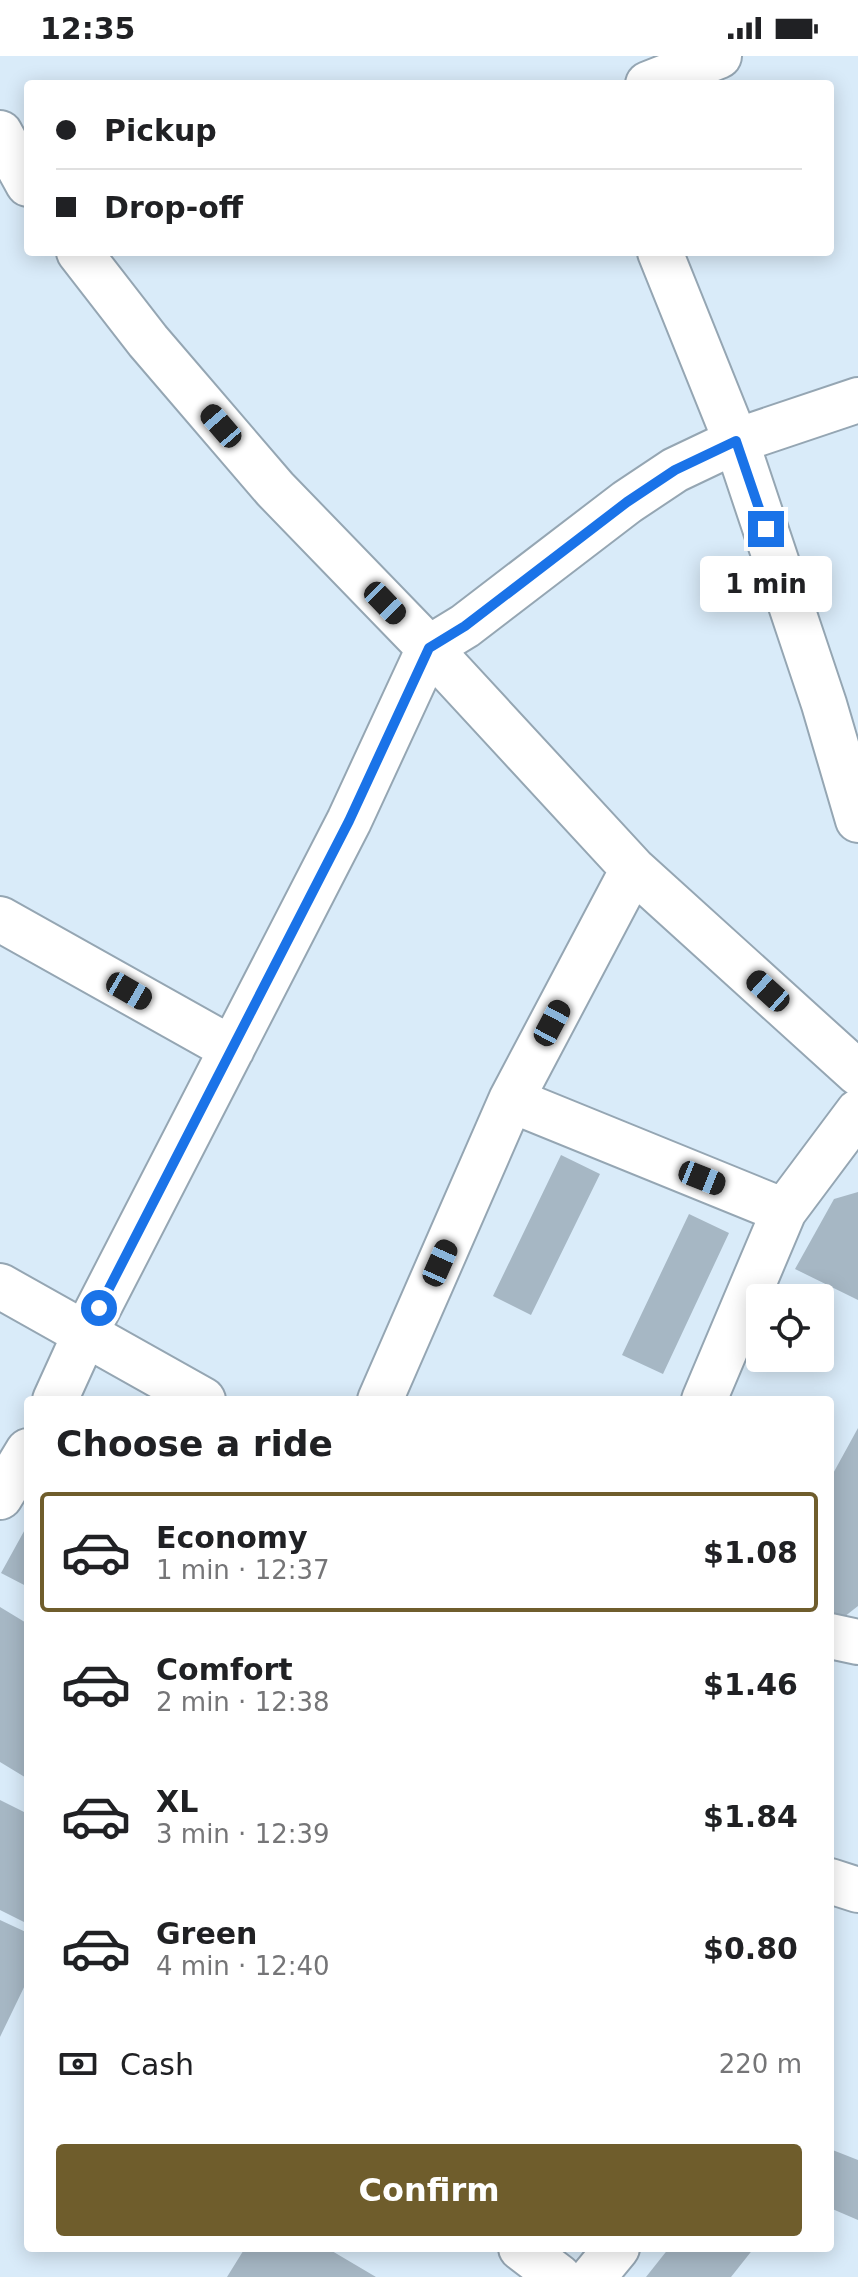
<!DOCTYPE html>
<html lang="en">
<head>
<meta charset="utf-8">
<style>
	body { margin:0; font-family:"DejaVu Sans",sans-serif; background:#f2f2f2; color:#202124; height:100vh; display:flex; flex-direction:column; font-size:30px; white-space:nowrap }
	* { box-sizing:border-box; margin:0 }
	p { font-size:26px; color:#757577 }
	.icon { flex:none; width:44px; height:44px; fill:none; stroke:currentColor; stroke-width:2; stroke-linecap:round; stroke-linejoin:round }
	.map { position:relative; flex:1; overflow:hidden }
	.details { position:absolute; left:24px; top:1340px; width:810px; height:856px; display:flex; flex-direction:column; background:#fff; border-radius:8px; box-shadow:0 4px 20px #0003 }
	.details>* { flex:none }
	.top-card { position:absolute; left:24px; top:24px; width:810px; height:176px; border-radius:8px; box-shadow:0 4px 20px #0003; display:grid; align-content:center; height:176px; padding:0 32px; background:#fff }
	.fabs { position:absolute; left:746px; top:1228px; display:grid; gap:16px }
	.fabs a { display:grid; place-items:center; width:88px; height:88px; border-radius:8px; background:#fff; box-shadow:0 4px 20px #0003; font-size:40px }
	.end { position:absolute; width:36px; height:36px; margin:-18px; border:10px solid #1a73e8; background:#fff; box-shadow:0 0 0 4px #fff }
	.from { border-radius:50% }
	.bubble { position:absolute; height:56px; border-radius:8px; background:#fff; box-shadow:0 4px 20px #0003; font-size:26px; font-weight:600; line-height:56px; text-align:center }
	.car { position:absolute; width:24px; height:48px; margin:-24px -12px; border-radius:10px; box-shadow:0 0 6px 2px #0007; background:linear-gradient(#222 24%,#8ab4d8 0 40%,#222 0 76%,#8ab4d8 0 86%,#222 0) }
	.top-card b { display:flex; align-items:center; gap:28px; height:76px; font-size:30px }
	.top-card b+b { border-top:2px solid #e0e0e0 }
	.top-card i { width:20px; height:20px; background:#202124 }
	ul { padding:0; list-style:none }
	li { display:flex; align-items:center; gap:24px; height:120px; margin:0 16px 12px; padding:0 16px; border:4px solid transparent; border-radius:8px }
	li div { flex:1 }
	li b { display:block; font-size:30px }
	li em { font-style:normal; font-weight:600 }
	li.active { border-color:#6f5d2c }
	li>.icon { width:72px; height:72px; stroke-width:1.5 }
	h2 { padding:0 32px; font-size:36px; line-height:96px }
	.pay { display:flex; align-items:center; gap:20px; height:88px; padding:0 32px; font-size:30px }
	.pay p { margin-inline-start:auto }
	.primary-button { display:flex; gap:16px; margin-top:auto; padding:16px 32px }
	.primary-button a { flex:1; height:92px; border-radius:8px; background:#6f5d2c; color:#fff; font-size:32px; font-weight:600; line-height:92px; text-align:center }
	.status { display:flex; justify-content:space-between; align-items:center; height:56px; padding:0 40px; background:#fff; direction:ltr }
	.status svg { height:22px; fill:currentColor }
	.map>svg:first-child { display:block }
	.building { fill:#a6b7c4 }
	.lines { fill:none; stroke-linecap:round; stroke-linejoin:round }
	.minor-casing { stroke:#95a6b3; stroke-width:48 }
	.minor { stroke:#fff; stroke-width:44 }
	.route { stroke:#1a73e8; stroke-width:10 }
</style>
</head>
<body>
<div class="status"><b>12:35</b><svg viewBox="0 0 49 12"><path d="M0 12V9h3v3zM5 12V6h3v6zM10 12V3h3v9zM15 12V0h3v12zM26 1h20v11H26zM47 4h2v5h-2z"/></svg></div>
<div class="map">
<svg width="858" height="2221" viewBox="0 0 858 2221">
	<rect width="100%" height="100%" fill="#d9ebf9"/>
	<path class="building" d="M561,1099l39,19 -69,141 -38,-19z
		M858,1136v108l-63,-31 39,-70z
		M689,1158l40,19 -66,141 -41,-19z
		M858,1372v178l-14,11 -14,-4v-134z
		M28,1468v63l-27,-14z
		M0,1551l28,17v155l-28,-17z
		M0,1744l28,14v110l-28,-14z
		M0,1864l28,13v46l-28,58z
		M830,2093l28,11v60l-28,-12z
		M245,2192h88l-1,3 44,26h-149z
		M669,2192h85l-23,29h-85z"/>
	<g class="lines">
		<defs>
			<path id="minor" d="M648,28l71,-28
				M0,77l28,51
				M79,196l69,89 127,148 154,159 204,221 225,204
				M660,196l76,189 88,263 34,116
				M0,863l232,130
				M511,1044l273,111
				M0,1230l203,114
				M55,1344l30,-66 264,-513 80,-173 36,-22 162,-124 48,-32 61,-29 122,-41
				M380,1344l131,-300 122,-231
				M704,1344l80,-189 74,-99
				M0,1441l28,-46
				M830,1580l28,6
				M830,1825l28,9
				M521,2192l38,29
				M593,2221l24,-29"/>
		</defs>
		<use href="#minor" class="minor-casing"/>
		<use href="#minor" class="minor"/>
	</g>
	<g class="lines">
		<path class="route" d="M99,1252l250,-487 80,-173 36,-22 162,-124 48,-32 61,-29 30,88"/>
	</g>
</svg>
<div class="fabs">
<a><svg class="icon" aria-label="locate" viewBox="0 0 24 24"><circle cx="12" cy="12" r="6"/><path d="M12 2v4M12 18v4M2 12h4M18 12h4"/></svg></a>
</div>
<i class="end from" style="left:99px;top:1252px"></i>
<i class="end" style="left:766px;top:473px"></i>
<div class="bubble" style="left:700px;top:500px;width:132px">1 min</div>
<i class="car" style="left:221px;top:370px;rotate:319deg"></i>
<i class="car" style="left:385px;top:547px;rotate:136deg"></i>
<i class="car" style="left:129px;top:935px;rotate:120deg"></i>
<i class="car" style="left:768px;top:935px;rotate:312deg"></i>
<i class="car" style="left:552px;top:967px;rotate:28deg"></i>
<i class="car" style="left:702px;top:1122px;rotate:112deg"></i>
<i class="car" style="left:440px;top:1207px;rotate:24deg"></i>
<div class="top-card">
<b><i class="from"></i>Pickup</b>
<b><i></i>Drop-off</b>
</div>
<section class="details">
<h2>Choose a ride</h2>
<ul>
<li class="active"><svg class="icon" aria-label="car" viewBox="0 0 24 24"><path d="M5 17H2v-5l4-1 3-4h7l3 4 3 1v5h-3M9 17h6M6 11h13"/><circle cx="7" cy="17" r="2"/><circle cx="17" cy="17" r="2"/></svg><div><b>Economy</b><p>1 min · 12:37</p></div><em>$1.08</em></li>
<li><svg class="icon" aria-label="car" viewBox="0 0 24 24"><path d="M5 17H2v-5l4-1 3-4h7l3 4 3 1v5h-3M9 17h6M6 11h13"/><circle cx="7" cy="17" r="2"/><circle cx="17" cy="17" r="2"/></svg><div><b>Comfort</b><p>2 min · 12:38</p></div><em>$1.46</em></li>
<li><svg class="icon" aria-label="car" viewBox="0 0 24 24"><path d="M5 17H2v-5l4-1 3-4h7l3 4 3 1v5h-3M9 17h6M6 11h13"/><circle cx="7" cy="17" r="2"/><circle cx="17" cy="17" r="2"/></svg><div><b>XL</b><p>3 min · 12:39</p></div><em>$1.84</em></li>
<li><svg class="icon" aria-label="car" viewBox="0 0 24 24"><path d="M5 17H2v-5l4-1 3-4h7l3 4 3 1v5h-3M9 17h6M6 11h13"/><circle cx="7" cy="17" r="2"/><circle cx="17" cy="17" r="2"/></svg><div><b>Green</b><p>4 min · 12:40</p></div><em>$0.80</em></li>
</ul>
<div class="pay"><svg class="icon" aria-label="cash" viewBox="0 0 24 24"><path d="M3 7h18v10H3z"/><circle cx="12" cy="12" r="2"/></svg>Cash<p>220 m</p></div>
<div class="primary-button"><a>Confirm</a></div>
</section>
</div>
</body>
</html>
